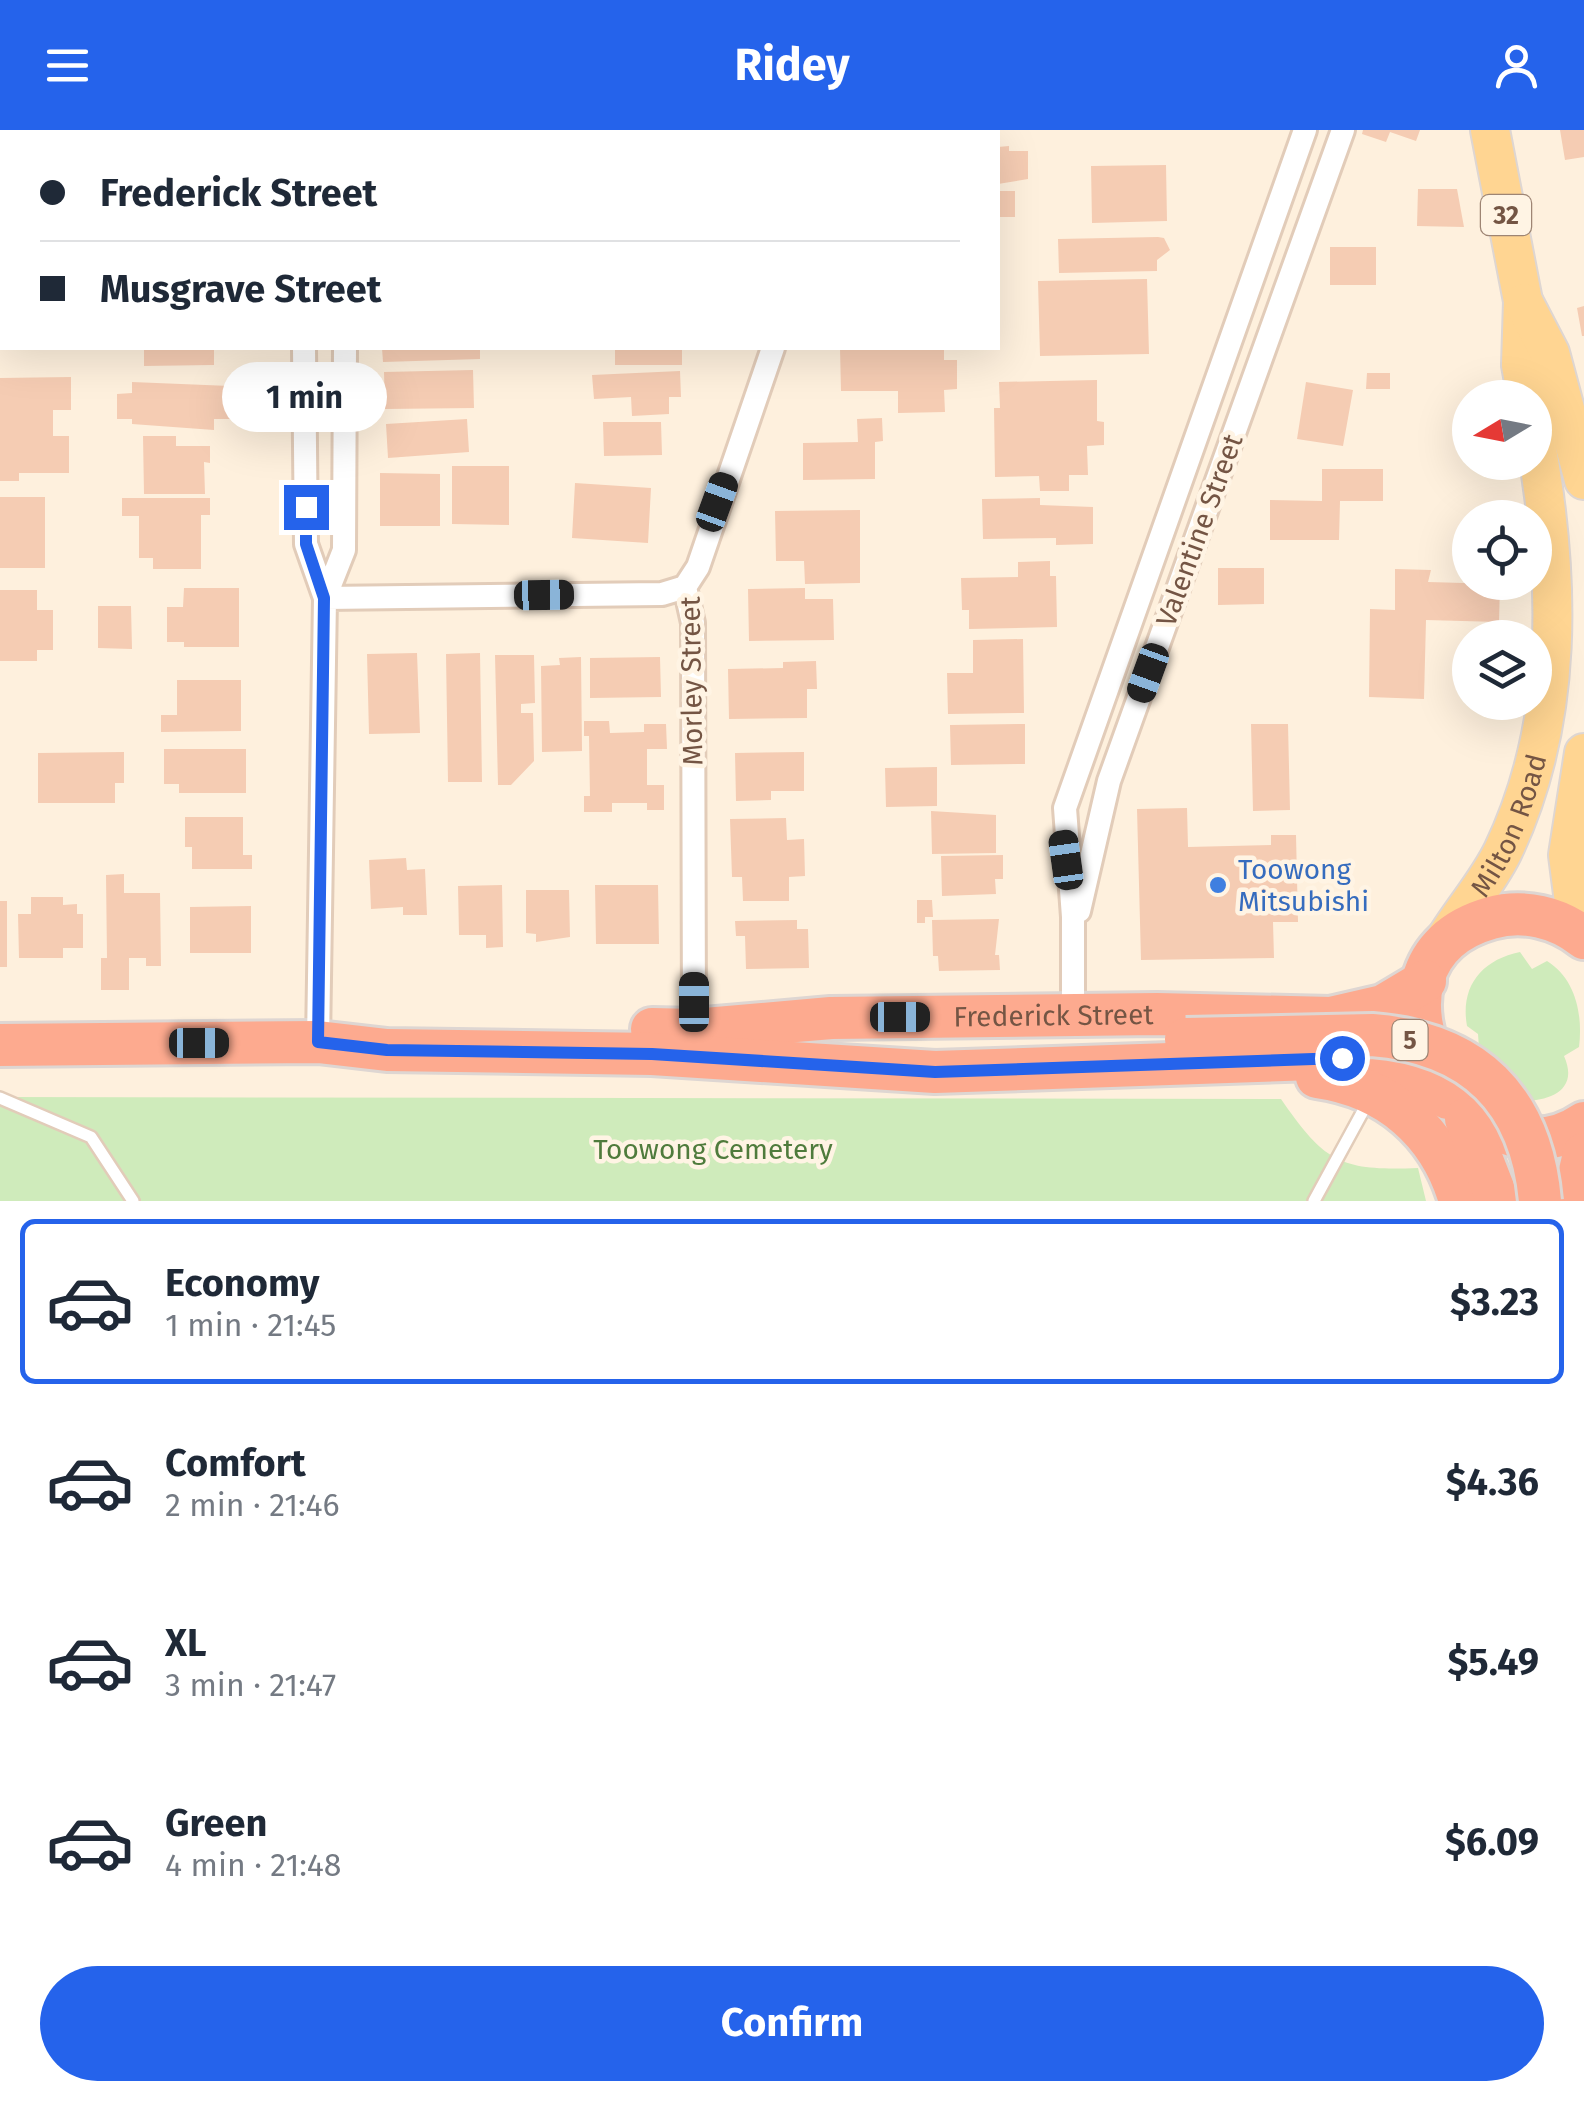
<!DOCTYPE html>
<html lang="en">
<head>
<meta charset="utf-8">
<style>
	body { margin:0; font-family:"Fira Sans",sans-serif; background:#f2f2f3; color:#1f2937; height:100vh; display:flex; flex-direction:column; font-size:38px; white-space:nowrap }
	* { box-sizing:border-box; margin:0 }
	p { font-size:32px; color:#747a83 }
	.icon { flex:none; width:55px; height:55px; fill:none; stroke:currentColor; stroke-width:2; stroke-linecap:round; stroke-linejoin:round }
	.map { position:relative; height:1071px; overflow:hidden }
	.panel { display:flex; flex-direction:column; background:#fff; flex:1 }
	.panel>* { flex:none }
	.hud { position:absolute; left:0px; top:0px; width:1000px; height:220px; box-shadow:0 10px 40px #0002; display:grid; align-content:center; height:220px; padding:0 40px; background:#fff }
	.needle { width:65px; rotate:260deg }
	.tools { position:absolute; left:1452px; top:250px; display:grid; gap:20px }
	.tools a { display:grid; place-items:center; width:100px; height:100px; border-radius:50%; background:#fff; box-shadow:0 10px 40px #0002; font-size:50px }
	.end { position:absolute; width:45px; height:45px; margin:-22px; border:12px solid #2563eb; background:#fff; box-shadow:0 0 0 5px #fff }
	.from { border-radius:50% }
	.bubble { position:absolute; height:70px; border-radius:35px; background:#fff; box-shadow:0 10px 40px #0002; font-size:32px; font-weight:700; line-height:70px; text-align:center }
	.car { position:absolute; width:30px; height:60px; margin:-30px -15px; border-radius:12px; box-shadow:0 0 8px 2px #0007; background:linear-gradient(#222 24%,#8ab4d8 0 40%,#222 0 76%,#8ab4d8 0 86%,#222 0) }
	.hud b { display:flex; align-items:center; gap:35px; height:95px; font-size:38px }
	.hud b+b { border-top:2px solid #e0e1e3 }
	.hud i { width:25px; height:25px; background:#1f2937 }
	ul { padding:18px 0 0; list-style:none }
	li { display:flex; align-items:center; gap:30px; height:165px; margin:0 20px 15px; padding:0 20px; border:5px solid transparent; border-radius:15px }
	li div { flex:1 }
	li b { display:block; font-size:38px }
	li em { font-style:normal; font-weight:700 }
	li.active { border-color:#2563eb }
	li>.icon { width:90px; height:90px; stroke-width:1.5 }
	.cta { display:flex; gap:20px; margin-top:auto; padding:20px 40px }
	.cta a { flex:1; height:115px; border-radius:60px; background:#2563eb; color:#fff; font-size:40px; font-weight:700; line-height:115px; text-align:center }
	header { display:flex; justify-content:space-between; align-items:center; height:130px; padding:0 40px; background:#2563eb; color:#fff; font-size:45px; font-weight:700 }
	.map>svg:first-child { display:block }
	.green { fill:#cfebbb }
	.building { fill:#f5ccb3 }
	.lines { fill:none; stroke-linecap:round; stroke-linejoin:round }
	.lane-casing { stroke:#e2ccb9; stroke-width:16 }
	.street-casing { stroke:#e2ccb9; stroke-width:28 }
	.primary-casing { stroke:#ded6d2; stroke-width:42 }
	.highway-casing { stroke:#ded6d2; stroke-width:48 }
	.lane { stroke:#fff; stroke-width:11 }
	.street { stroke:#fff; stroke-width:22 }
	.primary { stroke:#ffd592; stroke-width:38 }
	.highway { stroke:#fdaa8f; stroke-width:42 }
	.highway-bridge-casing { stroke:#ded6d2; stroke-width:48; stroke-linecap:butt }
	.highway-bridge { stroke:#fdaa8f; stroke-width:42 }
	.route { stroke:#2563eb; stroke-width:12 }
	.shop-dot { fill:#3f7fe0; stroke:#fff4e4; stroke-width:4 }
	.labels { text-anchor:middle; stroke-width:9; stroke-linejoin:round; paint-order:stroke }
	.shield { fill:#fff4e4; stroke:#9e8574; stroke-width:2.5 }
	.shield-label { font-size:25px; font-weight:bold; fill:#745544 }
	.street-label { font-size:28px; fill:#745544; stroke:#fff4e4 }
	.shop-label { font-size:28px; fill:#366cbe; stroke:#fff4e4; text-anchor:start }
	.park-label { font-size:28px; fill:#4f7b3c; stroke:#fff4e4 }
</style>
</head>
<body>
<header><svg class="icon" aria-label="menu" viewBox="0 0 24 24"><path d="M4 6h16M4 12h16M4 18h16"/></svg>Ridey<svg class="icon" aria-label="person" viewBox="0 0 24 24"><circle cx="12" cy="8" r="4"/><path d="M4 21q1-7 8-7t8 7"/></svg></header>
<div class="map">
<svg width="1584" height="1071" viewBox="0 0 1584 1071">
	<rect width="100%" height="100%" fill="#fef0dd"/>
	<path class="green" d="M1520,822l12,17 15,-8c29,18 36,54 32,86l-15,9c17,38 -21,47 -51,45l-34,-53 -1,-14 -11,-8c-7,-39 14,-66 53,-74z
		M0,967l1281,2c44,64 60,72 137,69l8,33h-1426z"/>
	<path class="building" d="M1363,0h57l-4,11 -26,-9 -4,10 -24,-8z
		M1560,0h24v27l-19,3z
		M1009,16v5h19v28l-30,5v-37z
		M1166,35l1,56 -75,2 -1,-57z
		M1418,59h39l7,38 -47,-1z
		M998,61h17v26h-17z
		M1158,107l6,1 6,12 -13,10v11l-98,2 -1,-34z
		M1330,117h46v38h-46z
		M1147,149l2,75 -109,2 -2,-75z
		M1584,176v30h-2l-5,-28z
		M144,218h70v17l-70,1z
		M382,218h98v11l-97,3z
		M615,218h67v17h-67z
		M840,218h104v12h13v29l-13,1 1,22 -47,1v-22h-57z
		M473,240l1,38 -89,1 -1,-37z
		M680,241l1,26h-12v17l-37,2 -1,-19 -37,2 -2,-24z
		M1367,243h23v16h-24z
		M71,247v33h-18v26h16v37h-50v8h-19v-103z
		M1097,250v41l7,1v23l-17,1 1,29h-19v16h-29l-1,-15 -44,1 -1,-69h6l-1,-26z
		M132,252l98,4v33h-16v11l-82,-6v-5h-15v-25l15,-1z
		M1306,252l47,8 -10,56 -46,-7z
		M882,288l1,23 -8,1v37l-72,1v-37l55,-1 -1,-23z
		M467,289l2,33 -81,6 -2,-34z
		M603,292h58l1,33 -58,1z
		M143,306h33v10h34v17l-6,-1 1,32h-61z
		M452,336h57v59l-57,-1z
		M1322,339h61v32h-43l-1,39h-69v-40l52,1z
		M380,343l60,1v52h-60z
		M575,353l76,5 -3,55 -76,-5z
		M0,367h45v71h-45z
		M122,368h88v17h-9v54h-48v-11h-14v-42h-17z
		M1040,368v7l53,2v37l-37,1v-7l-73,1 -1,-40z
		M860,380v73l-55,1 -1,-23h-28l-1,-50z
		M1050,431v15h6l1,51 -88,2v-19h-7l-1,-32 57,-1v-15z
		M1218,438h46v36l-46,1z
		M1395,439l36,1 -3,12 72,2 -1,38 -73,-2 -2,79 -55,-2 1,-88 25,1z
		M184,458h55v59h-55v-5h-17v-35h16z
		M805,458v11h28l1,41 -85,1 -1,-52z
		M0,460h37v20h16v40h-16v11h-37z
		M98,476h33l1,43 -34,-1z
		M1023,509l1,74 -76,1 -1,-41h26v-33z
		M417,523l3,80 -51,1 -2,-80z
		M480,523l2,129h-34l-2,-128z
		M495,525h39l1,48 -14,1v9h12l1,48 -23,24h-13z
		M581,527l1,94 -40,1 -1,-86 19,-1 -1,-7z
		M660,527l1,40 -71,1v-40z
		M816,531l1,28h-10v29l-78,1 -1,-50 55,-1v-6z
		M177,550h64v51l-80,1v-17h16z
		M584,591h25l1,12 34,-1v-8h22l1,25h-20v36h17v25h-17v-7h-35v9h-28v-16h6l-1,-60h-5z
		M1025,594v40l-74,1 -1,-40z
		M1251,594h37l2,86 -37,1z
		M164,619h82v44h-67v-9h-15z
		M124,622v31h-9v20h-77v-50z
		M804,622v39h-33v9l-35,1 -1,-48z
		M937,637v39l-51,1 -1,-39z
		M1187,678l1,39 83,-2v-10h25l2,87h-25l1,36 -133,2 -4,-151z
		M931,681l65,4v38l-64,1z
		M185,687h58v38h9v14h-60v-22h-7z
		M786,688l1,22 17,-1 1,37 -16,1v24h-46l-1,-24h-10l-2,-58z
		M1003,725v24h-8l1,15 -54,2 -1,-40z
		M406,728l1,12 18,-1 2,46h-24v-8l-32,2 -2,-49z
		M124,744v19h36l1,73h-15v-8h-17v32h-28v-32h6l-1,-83z
		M502,755l1,62 -17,1v-13h-27l-1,-49z
		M595,755h63l1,59h-63z
		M526,760h43l1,47 -34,5v-8l-10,-1z
		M31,767h32v8l14,-1v10h6v34h-20v10h-44l-1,-44h13z
		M917,770h15l1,17h-8v6h-8z
		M0,771h7v66h-7z
		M251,776v47h-61v-46z
		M999,789l-4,36h4l1,15 -61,1 -1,-15h-5l-1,-36z
		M797,790v9h11l1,39 -63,1 -1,-33h-9l-1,-15z"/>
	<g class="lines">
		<defs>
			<path id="lane" d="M0,968l91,39 42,64
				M1314,1071l55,-101"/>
			<path id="street" d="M367,2l1,-2
				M410,2l1,-2
				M850,2l1,-2
				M304,218l2,196 19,54 -7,444
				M325,468l337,-4 23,-7
				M325,468l19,-48 1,-202
				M1079,781l30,-130 234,-651
				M1073,885v-98l-8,-109 240,-678
				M694,900l-1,-407 -8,-36 13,-20 75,-219"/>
			<g id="primary">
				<path d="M1490,0l33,171 -2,64 6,33"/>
				<path d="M1524,173l26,50 34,127"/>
				<path d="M1578,803l-10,-78 16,-102"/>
				<path id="s1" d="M1440,818c19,-34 46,-62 63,-97 62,-130 57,-275 32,-413"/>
			</g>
			<g id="highway">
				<path d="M1584,808c-26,-21 -61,-29 -93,-20 -157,44 -21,283 93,205"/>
				<path id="s2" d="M652,899l42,1 137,-12 326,-4 174,4 52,-12 42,-25"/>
				<path d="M0,915l318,-3 69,8 265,4 283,18 407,-14 56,11 50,29"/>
				<path d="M1317,947c71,10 123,54 143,124"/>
				<path d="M1466,989l32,82"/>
				<path d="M1573,1071l11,-47"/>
			</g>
		</defs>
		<use href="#lane" class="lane-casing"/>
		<use href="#street" class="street-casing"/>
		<use href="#primary" class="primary-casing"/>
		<use href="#highway" class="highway-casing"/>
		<use href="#lane" class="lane"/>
		<use href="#street" class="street"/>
		<use href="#primary" class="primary"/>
		<use href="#highway" class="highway"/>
		<defs>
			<path id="highway-bridge" d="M1186,909l186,-4c102,8 159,64 168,166"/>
		</defs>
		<use href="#highway-bridge" class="highway-bridge-casing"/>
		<use href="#highway-bridge" class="highway-bridge"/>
	</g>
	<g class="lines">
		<path class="route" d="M306,377v37l18,54 -6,444 69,8 265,4 283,18 407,-14"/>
	</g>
	<circle class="shop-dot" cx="1218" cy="755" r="10"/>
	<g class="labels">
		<g class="shield">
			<rect x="1481" y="65" width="50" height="40" rx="8"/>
			<rect x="1392.5" y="890" width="35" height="40" rx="8"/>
		</g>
		<g class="shield-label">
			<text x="1506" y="94">32</text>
			<text x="1410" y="919">5</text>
		</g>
		<g class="street-label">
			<text transform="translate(1199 400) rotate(-70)" y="10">Valentine Street</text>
			<text transform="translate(691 551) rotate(-91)" y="10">Morley Street</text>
			<text dy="10" stroke="none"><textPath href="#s1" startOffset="142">Milton Road</textPath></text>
			<text dy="10" stroke="none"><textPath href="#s2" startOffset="402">Frederick Street</textPath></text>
		</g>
		<g class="shop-label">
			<text x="1238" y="749">Toowong<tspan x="1238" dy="32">Mitsubishi</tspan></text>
		</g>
		<g class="park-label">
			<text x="713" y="1029">Toowong Cemetery</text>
		</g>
	</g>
</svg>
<div class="tools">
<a><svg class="needle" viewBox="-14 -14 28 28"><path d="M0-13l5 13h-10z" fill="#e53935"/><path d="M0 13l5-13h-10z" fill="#747a83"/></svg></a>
<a><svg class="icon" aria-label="locate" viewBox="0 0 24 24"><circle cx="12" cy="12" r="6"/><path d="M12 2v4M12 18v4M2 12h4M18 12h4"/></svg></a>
<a><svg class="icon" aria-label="layers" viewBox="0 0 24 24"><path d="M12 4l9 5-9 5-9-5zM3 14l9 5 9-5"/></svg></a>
</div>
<i class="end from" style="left:1342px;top:928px"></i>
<i class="end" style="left:306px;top:377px"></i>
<div class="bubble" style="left:222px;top:232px;width:165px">1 min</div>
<i class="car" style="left:717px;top:372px;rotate:20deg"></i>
<i class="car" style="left:544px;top:465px;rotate:89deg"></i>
<i class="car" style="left:1148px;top:543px;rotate:200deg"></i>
<i class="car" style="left:1066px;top:730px;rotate:352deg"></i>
<i class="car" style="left:694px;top:872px;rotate:0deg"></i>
<i class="car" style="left:900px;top:887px;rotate:90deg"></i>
<i class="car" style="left:199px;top:913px;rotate:90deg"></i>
<div class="hud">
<b><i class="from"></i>Frederick Street</b>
<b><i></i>Musgrave Street</b>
</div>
</div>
<section class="panel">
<ul>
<li class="active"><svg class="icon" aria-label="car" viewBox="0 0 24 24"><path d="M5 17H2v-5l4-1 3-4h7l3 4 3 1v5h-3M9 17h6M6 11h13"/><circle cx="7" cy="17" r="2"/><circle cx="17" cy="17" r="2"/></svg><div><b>Economy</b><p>1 min · 21:45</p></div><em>$3.23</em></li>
<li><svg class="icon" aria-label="car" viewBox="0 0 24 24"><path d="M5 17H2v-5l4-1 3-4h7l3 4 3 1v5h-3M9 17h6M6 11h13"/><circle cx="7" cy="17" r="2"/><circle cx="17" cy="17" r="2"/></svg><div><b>Comfort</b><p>2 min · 21:46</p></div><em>$4.36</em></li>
<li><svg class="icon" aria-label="car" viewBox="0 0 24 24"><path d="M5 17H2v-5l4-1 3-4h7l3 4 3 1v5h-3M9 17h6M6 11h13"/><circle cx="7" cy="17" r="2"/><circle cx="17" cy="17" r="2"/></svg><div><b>XL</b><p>3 min · 21:47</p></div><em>$5.49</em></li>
<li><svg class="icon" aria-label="car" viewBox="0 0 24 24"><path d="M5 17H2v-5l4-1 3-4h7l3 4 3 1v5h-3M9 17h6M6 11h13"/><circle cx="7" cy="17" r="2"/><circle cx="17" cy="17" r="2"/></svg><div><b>Green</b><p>4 min · 21:48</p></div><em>$6.09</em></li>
</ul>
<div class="cta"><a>Confirm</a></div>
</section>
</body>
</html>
